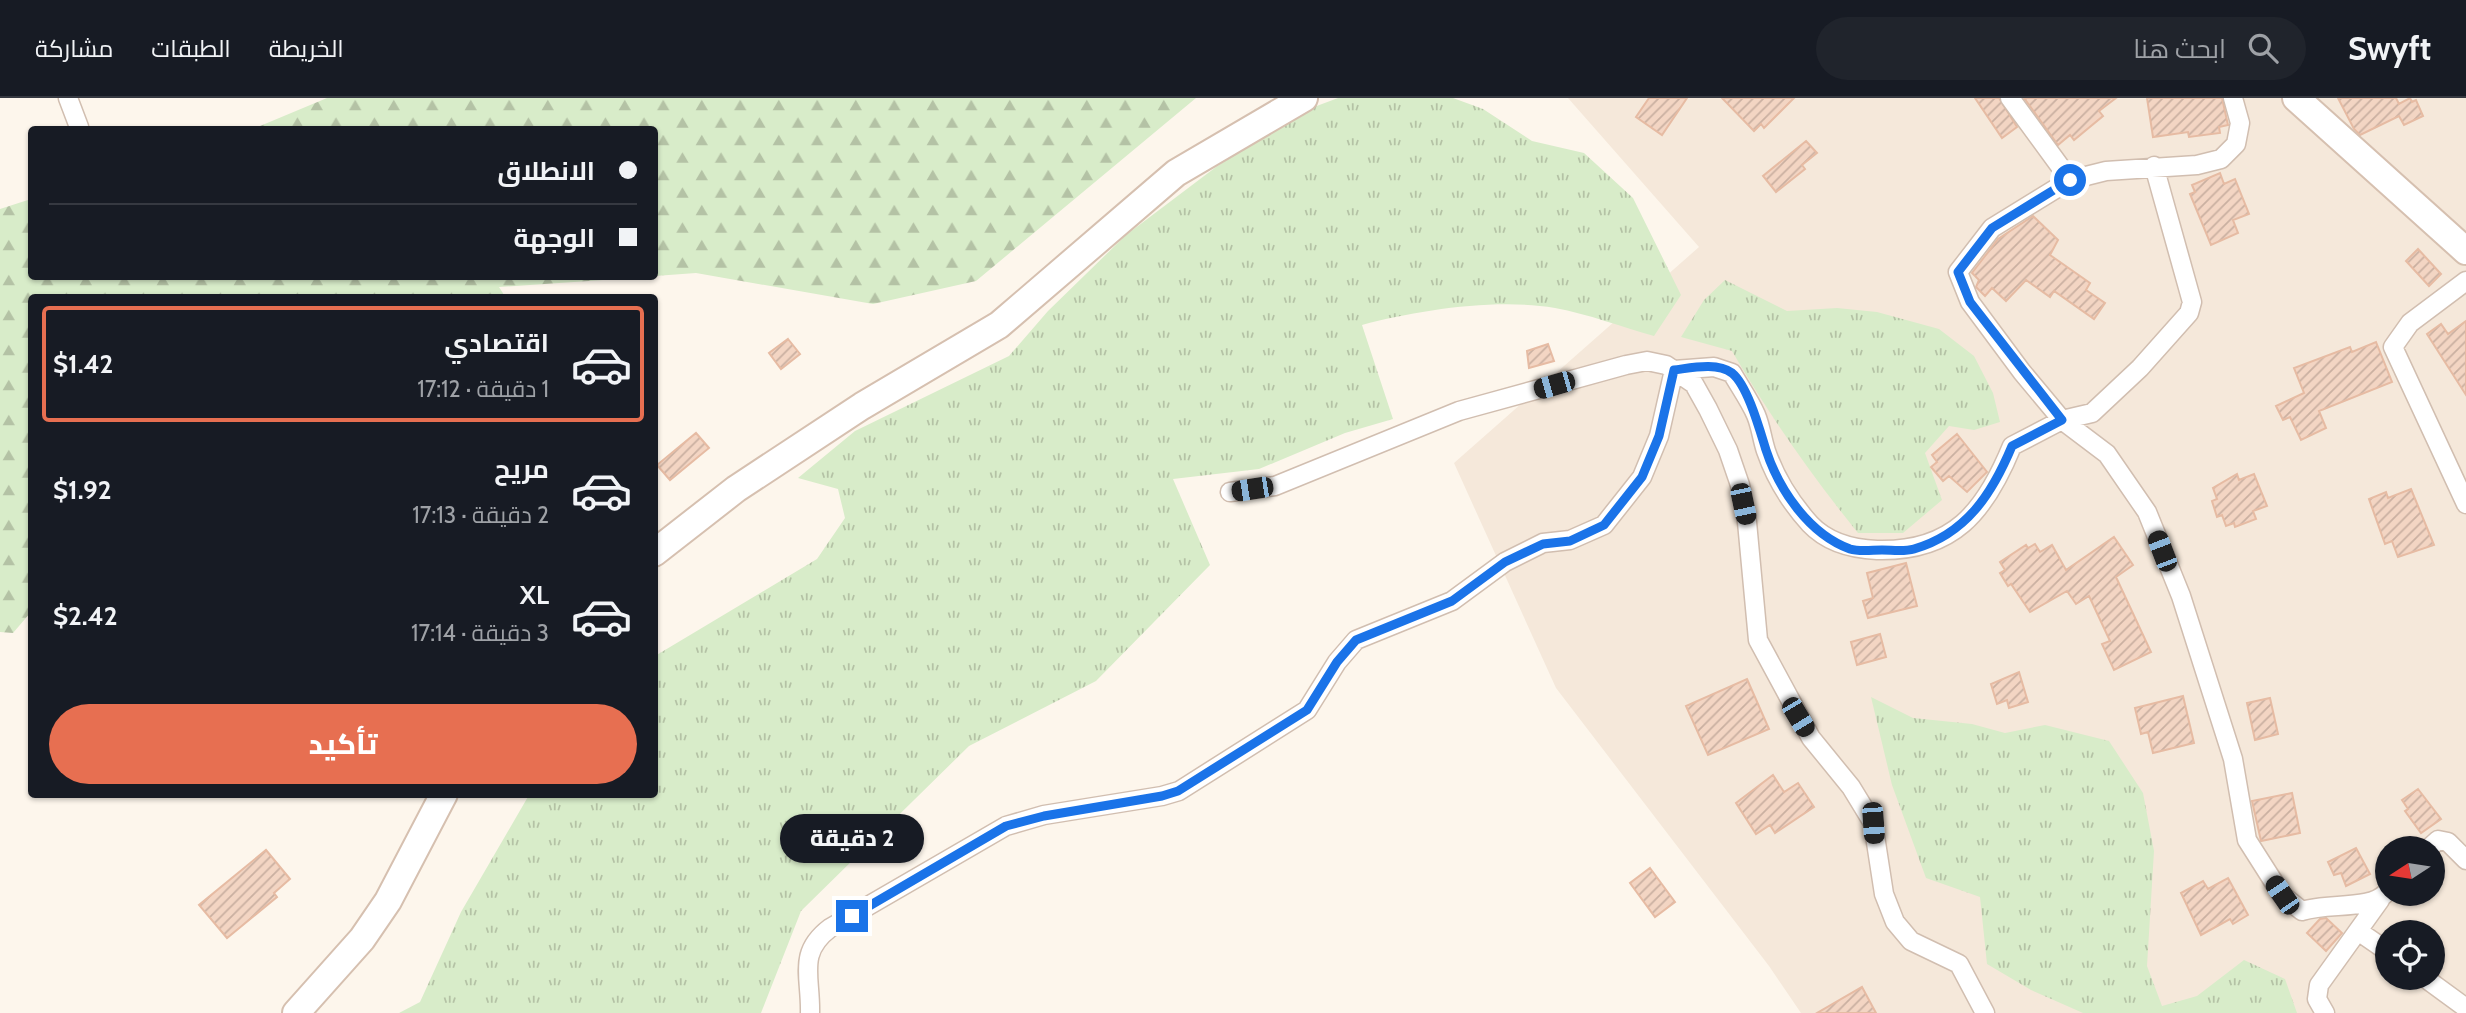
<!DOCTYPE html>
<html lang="ar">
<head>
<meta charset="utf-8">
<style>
	body { margin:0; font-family:Cabin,Cairo,sans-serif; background:#20242c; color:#f1f3f6; direction:rtl; height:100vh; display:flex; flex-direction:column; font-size:26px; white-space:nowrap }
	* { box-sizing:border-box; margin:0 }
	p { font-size:23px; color:#9ea1a6 }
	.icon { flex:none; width:38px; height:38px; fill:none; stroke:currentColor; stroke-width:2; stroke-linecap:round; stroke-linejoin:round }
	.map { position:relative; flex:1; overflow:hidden; direction:ltr }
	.details { position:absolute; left:28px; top:196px; width:630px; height:504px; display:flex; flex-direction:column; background:#171b24; border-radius:7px; box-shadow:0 2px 5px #0004; direction:rtl }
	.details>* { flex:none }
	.banner { position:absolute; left:28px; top:28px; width:630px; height:154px; border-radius:7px; box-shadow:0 2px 5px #0004; direction:rtl; display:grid; align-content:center; height:154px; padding:0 21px; background:#171b24 }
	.needle { width:46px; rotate:258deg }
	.tools { position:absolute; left:2375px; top:738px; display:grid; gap:14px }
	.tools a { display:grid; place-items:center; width:70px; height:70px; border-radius:50%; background:#171b24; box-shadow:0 2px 5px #0004; font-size:35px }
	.end { position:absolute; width:32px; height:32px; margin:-16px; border:9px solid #1a73e8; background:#fff; box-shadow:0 0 0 4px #fff }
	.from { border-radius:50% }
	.bubble { position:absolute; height:49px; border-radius:24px; background:#171b24; box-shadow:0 2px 5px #0004; font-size:23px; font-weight:800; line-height:49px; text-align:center; direction:rtl }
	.car { position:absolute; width:21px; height:42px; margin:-21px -10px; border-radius:9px; box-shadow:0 0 5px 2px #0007; background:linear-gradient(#222 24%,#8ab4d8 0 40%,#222 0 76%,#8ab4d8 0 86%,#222 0) }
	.banner b { display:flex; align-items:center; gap:24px; height:66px; font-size:26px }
	.banner b+b { border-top:2px solid #363941 }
	.banner i { width:18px; height:18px; background:#f1f3f6 }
	ul { padding:12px 0 0; list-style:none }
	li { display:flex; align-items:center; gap:21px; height:116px; margin:0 14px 10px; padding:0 7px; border:4px solid transparent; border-radius:7px }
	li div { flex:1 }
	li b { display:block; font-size:26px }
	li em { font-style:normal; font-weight:800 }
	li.active { border-color:#e76f51 }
	li>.icon { width:63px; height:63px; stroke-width:1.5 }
	.cta { display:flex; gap:14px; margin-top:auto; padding:14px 21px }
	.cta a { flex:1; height:80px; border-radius:42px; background:#e76f51; color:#fff; font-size:28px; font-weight:800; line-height:80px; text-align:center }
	header { display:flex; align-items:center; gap:42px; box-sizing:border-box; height:98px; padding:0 35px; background:#171b24; border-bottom:2px solid #363941 }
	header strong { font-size:33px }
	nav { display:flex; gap:38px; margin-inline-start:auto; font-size:24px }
	.search { width:490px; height:63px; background:#20242c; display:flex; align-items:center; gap:18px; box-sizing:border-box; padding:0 24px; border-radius:38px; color:#9ea1a6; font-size:26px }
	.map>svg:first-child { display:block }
	.residential { fill:#f5e8da; fill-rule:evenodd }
	.grass { fill:url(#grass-tufts) }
	.forest { fill:url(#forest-firs) }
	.building { fill:url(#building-hatch); stroke:#e6bba3; stroke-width:2 }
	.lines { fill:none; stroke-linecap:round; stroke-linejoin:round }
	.minor-casing { stroke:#d1beb0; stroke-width:21 }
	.secondary-casing { stroke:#d6c0b0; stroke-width:30 }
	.minor { stroke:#fff; stroke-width:18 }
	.secondary { stroke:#fff; stroke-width:26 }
	.route { stroke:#1a73e8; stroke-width:9 }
</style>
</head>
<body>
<header>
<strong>Swyft</strong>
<div class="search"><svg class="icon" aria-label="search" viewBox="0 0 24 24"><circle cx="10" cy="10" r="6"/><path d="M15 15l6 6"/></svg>ابحث هنا</div>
<nav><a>الخريطة</a><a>الطبقات</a><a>مشاركة</a></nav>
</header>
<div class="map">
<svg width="2466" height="915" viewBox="0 0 2466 915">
	<defs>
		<pattern id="grass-tufts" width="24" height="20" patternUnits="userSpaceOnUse" patternTransform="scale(1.75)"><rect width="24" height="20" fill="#d8ecc9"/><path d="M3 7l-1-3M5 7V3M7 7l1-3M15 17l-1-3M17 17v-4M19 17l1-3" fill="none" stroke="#b4c2a5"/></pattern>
		<pattern id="forest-firs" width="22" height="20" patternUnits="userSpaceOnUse" patternTransform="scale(1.75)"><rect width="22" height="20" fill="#d8ecc9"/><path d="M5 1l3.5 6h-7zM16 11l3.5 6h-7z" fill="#b4c2a5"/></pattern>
		<pattern id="building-hatch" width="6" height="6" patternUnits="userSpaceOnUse" patternTransform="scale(1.75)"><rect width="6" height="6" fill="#f3d5c3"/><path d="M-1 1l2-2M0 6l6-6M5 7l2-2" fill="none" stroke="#cab0a1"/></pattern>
	</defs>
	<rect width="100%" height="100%" fill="#fdf6ec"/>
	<path class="residential" d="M1568,0h898v915h-665l-32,-47 -213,-278 -102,-225 245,-216zM2387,751h45v45h-45zM2387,835h45v45h-45z"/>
	<path class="grass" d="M1338,0h115l30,11 49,32 52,12 49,45 48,97 -27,41c-32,-9 -66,-22 -99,-28 -59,-10 -136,2 -193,17l31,94 -48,14 -86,36 -86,10 37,86 -114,116 -127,65 -168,165 -40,102h-362l21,-11 41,-90 68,-117 125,-1 1,-138 162,-97 28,-41 -7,-29 -40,-11 57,-47 154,-75 39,-45 78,-76 90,-68 90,-57z
		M1725,182l62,31 50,-3 40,4 62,17 35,27 19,37 7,29 -26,8 -25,-4 -24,27 17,47 -39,33h-45c-46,-57 -89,-118 -126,-182l-51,-14 23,-37z
		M1871,599l42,21 59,6 33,9 40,-8 64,16 34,52 11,58 -7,115 15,40 35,-10 47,-36 41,19 12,34h-214l-52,-23 -44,-26 -7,-67 -54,-19 -34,-93z"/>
	<path class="forest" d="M327,0h869l-220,183 -103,23 -177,-31 -41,3 -1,-146 -401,-1z
		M31,101l1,77 615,1 -148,10 7,11h-474l-1,314 -18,21 -13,-1v-423z"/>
	<path class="building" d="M1649,0h38l-25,37 -26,-18z
		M1722,0h72l-30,30 -3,-4 -7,7z
		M1975,0h24l18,29 -15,11z
		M2024,0h92l-17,13 4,5 -29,24 -4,-5 -12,10z
		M2147,0h75l6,27 -9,2 1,6 -31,4 -1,-5 -35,5z
		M2338,0h58l3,6 11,-6 2,4 4,-2 7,16 -19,9 -5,-9 -39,19 -6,-6z
		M1806,43l11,12 -15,12 3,4 -29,23 -13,-16z
		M2220,75l4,11 11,-5 14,35 -16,6 5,13 -27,12 -21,-51 5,-2 -3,-7z
		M2033,118l25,24 -8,15 40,28 -4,7 19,13 -11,16 -40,-28 -4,6 -24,-17 -20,21 -14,-13 -7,8 -9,-9 3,-7 -7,-7 26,-34z
		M2418,151l23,25 -12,12 -23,-25z
		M2466,223v74l-39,-61 14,-10 7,10z
		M788,241l12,15 -19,15 -12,-16z
		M2376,244l16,40 -73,29 7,17 -25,12 -11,-23 -7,3 -7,-14 28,-13 -10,-25 56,-21 2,5z
		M1548,246l6,17 -25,7 -2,-17z
		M696,335l13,15 -39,32 -13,-15z
		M1957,336l30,38 -20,20 -18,-16 -6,5 -12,-14 6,-5 -5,-7z
		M2237,376l2,6 15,-6 13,32 -14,5 3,8 -21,8 -1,-4 -8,3 -4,-11 -5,2 -5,-16 5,-2 -4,-11z
		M2411,391l23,56 -36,12 -6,-16 -7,3 -16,-45 17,-7 2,6z
		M2114,439l19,28 -17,12 35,75 -37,18 -12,-26 8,-3 -21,-45 -13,8 -9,-13 -37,21 -19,-28 -3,2 -8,-13 5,-3 -5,-8 26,-17 2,3 7,-4 5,8 12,-7 14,25z
		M1906,465l11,43 -49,12 -5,-17 10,-3 -6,-25z
		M1880,536l6,23 -29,8 -6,-23z
		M2019,574l9,30 -19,6 -2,-8 -10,4 -6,-20z
		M1747,581l22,50 -61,26 -22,-49z
		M2183,598l11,47 -41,10 -5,-21 -7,2 -6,-26z
		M2270,600l8,36 -23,6 -8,-37z
		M1773,677l11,17 14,-9 16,24 -39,26 -5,-8 -14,9 -20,-31z
		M2418,691l23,30 -20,14 -16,-22 3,-2 -6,-9z
		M2292,695l8,40 -39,8 -9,-40z
		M2356,750l14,26 -24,12 -5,-13 -7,2 -6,-13z
		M266,752l24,29 -16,14 3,4 -50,41 -28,-33z
		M1650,770l25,34 -20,15 -25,-34z
		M2228,780l20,37 -15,9 -3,-5 -29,16 -20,-42 22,-12 5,8z
		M2326,820l16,15 -16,18 -19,-18 13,-14z
		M1862,889l14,26h-59z"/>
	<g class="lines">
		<defs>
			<path id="minor" d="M68,0l11,29
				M2010,0l60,82
				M2233,0l7,25 -4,21 -15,15 -24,6 -91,6 -36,9 -78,48 -34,44 12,30 52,70 40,48 45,34 40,58 34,84 52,163 14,81 35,55 20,16c27,-9 68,0 85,-19
				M2466,183l-56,42 -17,24 73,157
				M1230,394l45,-6 184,-75 167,-46 21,-4 19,4 28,19 14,25 20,41 12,35 7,37 11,118 53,98 40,49 22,36 11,71 11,28 16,19 48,23 26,49
				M2428,751l10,-9 10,2 18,18
				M2358,833l29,20
				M2425,880l41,30
				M810,915c1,-37 -13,-60 20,-85l176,-102 38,-11 118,-19 17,-5 128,-81 30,-48 19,-22 96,-39 53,-39 38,-19 27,-3 34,-15 38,-48 17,-41 15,-66 40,-3 18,6c8,14 18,28 24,42 5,12 6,24 10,36 9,26 25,52 44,73 17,18 43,25 67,26 76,2 108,-38 135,-104l50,-26 30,-7 48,-45 49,-55 3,-11 -38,-136
				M2325,915l-8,-14 2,-14 61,-85"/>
			<path id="secondary" d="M2296,0l170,153
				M654,455l82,-64 126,-83 137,-81 177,-152 128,-75
				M296,915l66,-74 26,-38 56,-107"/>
		</defs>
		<use href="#minor" class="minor-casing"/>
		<use href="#secondary" class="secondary-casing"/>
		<use href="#minor" class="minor"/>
		<use href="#secondary" class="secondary"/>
	</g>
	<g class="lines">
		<path class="route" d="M852,818l154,-90 38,-10 118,-20 16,-5 129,-81 30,-48 19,-22 96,-39 53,-39 38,-18 27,-3 34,-16 38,-48 17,-41 15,-66c17,-2 43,-8 58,3 16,13 28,58 34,77 13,40 43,84 84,99 9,3 22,1 32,1 10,0 22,2 32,-1 52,-15 78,-55 98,-103l50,-26 -92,-118 -12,-30 34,-44 78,-48"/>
	</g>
</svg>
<div class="tools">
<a><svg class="needle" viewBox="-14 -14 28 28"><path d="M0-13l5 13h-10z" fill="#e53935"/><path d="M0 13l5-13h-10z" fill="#9ea1a6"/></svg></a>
<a><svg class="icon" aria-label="locate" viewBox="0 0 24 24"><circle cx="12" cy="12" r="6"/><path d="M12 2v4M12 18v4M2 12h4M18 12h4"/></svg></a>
</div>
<i class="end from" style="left:2070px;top:82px"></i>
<i class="end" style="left:852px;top:818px"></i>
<div class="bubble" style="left:780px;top:716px;width:144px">2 دقيقة</div>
<i class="car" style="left:1554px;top:287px;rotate:254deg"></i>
<i class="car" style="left:1252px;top:391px;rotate:261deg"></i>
<i class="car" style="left:1743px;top:406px;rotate:168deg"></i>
<i class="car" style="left:2162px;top:453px;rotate:339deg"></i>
<i class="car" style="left:1798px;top:619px;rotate:149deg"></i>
<i class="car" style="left:1873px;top:725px;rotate:176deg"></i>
<i class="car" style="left:2282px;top:797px;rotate:326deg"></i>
<div class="banner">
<b><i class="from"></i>الانطلاق</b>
<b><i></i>الوجهة</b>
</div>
<section class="details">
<ul>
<li class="active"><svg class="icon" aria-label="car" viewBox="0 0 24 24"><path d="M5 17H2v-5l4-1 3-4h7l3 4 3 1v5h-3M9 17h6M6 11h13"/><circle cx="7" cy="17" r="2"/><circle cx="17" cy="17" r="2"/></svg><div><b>اقتصادي</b><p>1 دقيقة · 17:12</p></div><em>$1.42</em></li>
<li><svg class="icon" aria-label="car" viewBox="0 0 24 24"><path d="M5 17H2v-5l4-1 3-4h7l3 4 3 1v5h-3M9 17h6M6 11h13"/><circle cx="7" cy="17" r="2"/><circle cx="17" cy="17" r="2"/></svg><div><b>مريح</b><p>2 دقيقة · 17:13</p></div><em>$1.92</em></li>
<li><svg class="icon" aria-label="car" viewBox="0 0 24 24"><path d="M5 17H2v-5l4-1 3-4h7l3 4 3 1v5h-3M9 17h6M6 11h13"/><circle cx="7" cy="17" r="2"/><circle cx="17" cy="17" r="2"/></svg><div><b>XL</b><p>3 دقيقة · 17:14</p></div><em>$2.42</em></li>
</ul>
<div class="cta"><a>تأكيد</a></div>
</section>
</div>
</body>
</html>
